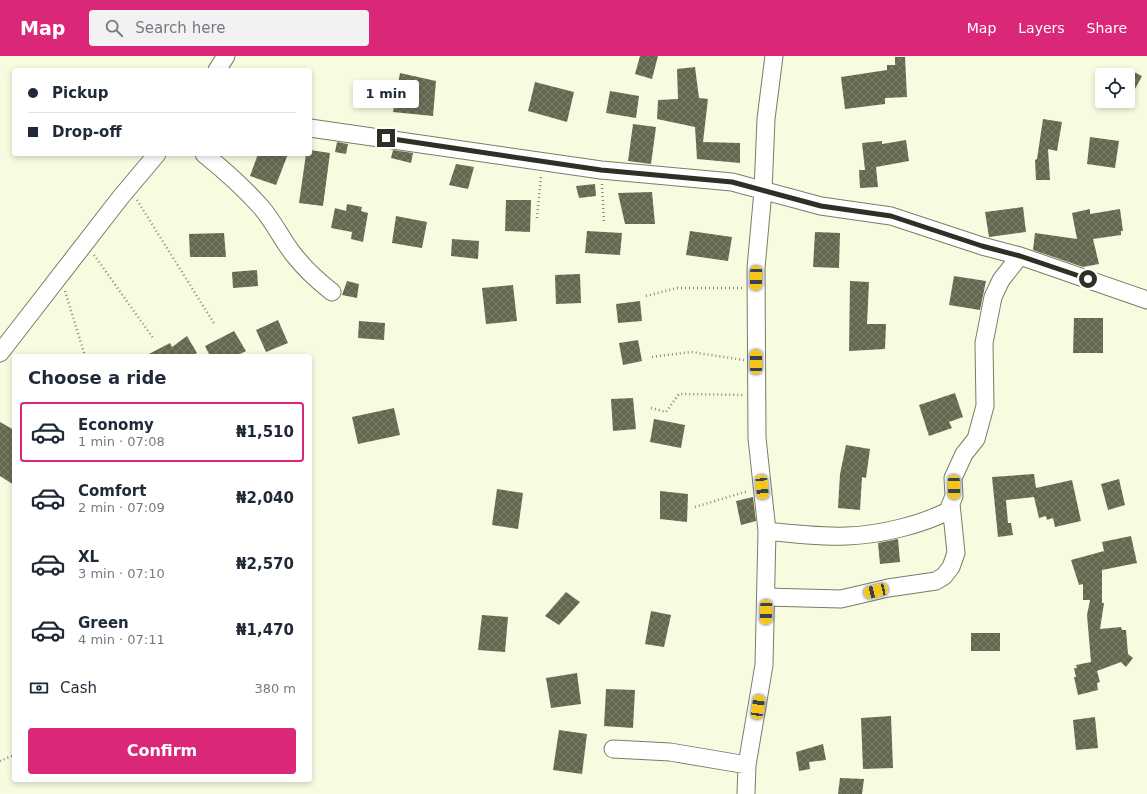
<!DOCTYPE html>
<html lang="en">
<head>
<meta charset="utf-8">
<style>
	body { margin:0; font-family:"DejaVu Sans",sans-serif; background:#f2f2f3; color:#1f2937; height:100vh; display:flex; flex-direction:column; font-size:15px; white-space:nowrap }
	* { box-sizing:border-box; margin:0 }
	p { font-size:13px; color:#747a83 }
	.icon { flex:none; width:22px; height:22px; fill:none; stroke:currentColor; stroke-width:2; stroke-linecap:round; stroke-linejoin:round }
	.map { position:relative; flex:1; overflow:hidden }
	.sheet { position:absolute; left:12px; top:298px; width:300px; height:428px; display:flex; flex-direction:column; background:#fff; border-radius:4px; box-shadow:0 2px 6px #0003 }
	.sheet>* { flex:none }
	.banner { position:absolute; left:12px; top:12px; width:300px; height:88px; border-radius:4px; box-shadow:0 2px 6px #0003; display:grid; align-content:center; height:88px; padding:0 16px; background:#fff }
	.buttons { position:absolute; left:1095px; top:12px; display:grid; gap:8px }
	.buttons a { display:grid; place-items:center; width:40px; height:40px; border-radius:4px; background:#fff; box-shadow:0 2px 6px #0003; font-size:20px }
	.end { position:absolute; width:18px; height:18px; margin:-9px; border:5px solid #2e3025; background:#fff; box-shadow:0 0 0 2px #fff }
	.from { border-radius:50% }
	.bubble { position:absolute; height:28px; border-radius:4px; background:#fff; box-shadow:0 2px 6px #0003; font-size:13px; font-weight:600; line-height:28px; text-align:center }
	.car { position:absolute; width:12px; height:24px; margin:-12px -6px; border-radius:5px; box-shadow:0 0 3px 1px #0007; background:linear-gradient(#f5c518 24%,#345 0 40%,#f5c518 0 76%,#345 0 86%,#f5c518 0) }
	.banner b { display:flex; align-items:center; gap:14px; height:38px; font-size:15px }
	.banner b+b { border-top:1px solid #e0e1e3 }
	.banner i { width:10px; height:10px; background:#1f2937 }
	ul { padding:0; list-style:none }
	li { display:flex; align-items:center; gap:12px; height:60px; margin:0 8px 6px; padding:0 8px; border:2px solid transparent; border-radius:4px }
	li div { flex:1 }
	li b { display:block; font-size:15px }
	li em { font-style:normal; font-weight:600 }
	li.selected { border-color:#db2777 }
	li>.icon { width:36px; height:36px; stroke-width:1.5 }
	h2 { padding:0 16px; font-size:18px; line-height:48px }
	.pay { display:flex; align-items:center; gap:10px; height:44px; padding:0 16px; font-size:15px }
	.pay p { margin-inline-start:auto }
	.action { display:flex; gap:8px; margin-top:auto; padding:8px 16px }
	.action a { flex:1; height:46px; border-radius:4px; background:#db2777; color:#fff; font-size:16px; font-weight:600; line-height:46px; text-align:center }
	header { display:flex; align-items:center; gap:24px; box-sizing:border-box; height:56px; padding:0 20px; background:#db2777; color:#fff }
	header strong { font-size:19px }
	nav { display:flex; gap:22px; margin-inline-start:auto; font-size:14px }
	.search { width:280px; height:36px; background:#f2f2f3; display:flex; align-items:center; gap:10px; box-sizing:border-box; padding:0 14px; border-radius:4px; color:#747a83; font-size:15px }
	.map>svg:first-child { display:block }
	.building { fill:url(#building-cross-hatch) }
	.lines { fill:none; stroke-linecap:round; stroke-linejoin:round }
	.minor-casing { stroke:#7a7d65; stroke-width:19 }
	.path { stroke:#898c7a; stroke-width:2.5; stroke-dasharray:1 3; stroke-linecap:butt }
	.minor { stroke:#fff; stroke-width:17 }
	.route { stroke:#2e3025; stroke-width:5 }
</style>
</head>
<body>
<header>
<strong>Map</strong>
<div class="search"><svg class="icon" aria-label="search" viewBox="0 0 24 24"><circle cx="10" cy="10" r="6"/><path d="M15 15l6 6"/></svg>Search here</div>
<nav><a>Map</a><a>Layers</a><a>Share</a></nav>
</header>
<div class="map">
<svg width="1147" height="738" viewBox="0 0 1147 738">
	<defs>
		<pattern id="building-cross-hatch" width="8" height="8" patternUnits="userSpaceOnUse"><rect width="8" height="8" fill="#656851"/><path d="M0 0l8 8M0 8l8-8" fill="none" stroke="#7c7e6c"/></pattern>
	</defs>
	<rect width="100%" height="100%" fill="#f7fbe0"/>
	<path class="building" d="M640,0h18l-6,23 -17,-5z
		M895,1h10l2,40 -22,1v6l-40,5 -4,-32 46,-7v-5h8z
		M695,11l4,31 9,1 -5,43 37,1v20l-43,-4 -2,-32 -38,-8 1,-19 20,-1 -1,-30z
		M1128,13l14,7 -14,26z
		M400,17l36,8 -3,35 -40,-4z
		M535,26l39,10 -7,30 -39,-11z
		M610,35l29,5 -3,22 -30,-5z
		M1043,63l19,3 -5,29 -9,-2 2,31h-14l-1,-20 2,-1z
		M633,68l23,3 -5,37 -23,-3z
		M1090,81l29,4 -4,27 -28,-4z
		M906,84l3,21 -33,6 2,20 -18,1 -1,-18h6l-3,-27 20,-2v3z
		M337,86l11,2 -2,10 -11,-2z
		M310,94l20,3 -7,53 -24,-3 7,-49h4z
		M393,94l20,3 -2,10 -20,-5z
		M258,98h30l-12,31 -26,-9z
		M456,108l18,3 -6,22 -19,-4z
		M595,128l1,12 -17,2 -3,-12z
		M652,136l3,32h-30l-7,-31z
		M506,144h25l-1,32 -25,-1z
		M347,148l15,3 -1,4 7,2 -5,29 -12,-3 1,-7 -21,-4 4,-20 11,3z
		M1023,151l3,25 -37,5 -4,-25z
		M1090,153v5l30,-5 3,22h-2v4l-28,4 6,25 -16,3 -50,-17 2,-17 42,6 -5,-26z
		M396,160l31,6 -5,26 -30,-5z
		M587,175l35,2 -2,22 -35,-2z
		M690,175l42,6 -4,24 -42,-6z
		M815,176l25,1 -1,35 -26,-1z
		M224,177l2,24h-36l-1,-23z
		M452,183l27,2 -1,18 -27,-3z
		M257,214l1,16 -25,2 -1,-16z
		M580,218l1,29 -25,1 -1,-29z
		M954,220l32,5 -6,29 -31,-5z
		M347,225l12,3 -2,14 -15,-3z
		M850,225l19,1 -2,42h19l-1,25 -36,2z
		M513,229l4,36 -31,3 -4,-36z
		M640,245l2,20 -24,2 -2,-19z
		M1074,262h29v35h-30z
		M278,264l10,23 -22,9 -10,-22z
		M359,265l26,2 -1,17 -26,-2z
		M234,275l12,20 -10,5h-26l-5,-10z
		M187,280l10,17 -6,3h-46l25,-13 2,4z
		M638,284l4,21 -19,4 -4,-22z
		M955,337l8,24 -14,5 3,6 -23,8 -10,-31z
		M633,342l3,31 -23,2 -2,-32z
		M394,352l6,27 -42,9 -6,-27z
		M654,363l31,6 -4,23 -31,-6z
		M0,366l14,8v55l-14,-9z
		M846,389l24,4 -4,29 -4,-1 -2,33 -22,-2 2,-34z
		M1034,418l2,14 36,-8 9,41 -26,6 -2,-9 -6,2 -1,-4 -7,2 -5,-21 -28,3 2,23h3l2,12 -15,2 -6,-60z
		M1119,423l6,26 -17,5 -7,-26z
		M497,433l26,4 -5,36 -26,-4z
		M660,435l28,3 -1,28 -27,-3z
		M753,441l3,24 -15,4 -5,-24z
		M1131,480l6,27 -35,7v33h2l-4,26 21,-2 1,3h4l2,24 5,4 -7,9 -5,-5 -24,9 3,11 -3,1 1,7 -20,5 -4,-18h2l-2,-9h3l-1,-3 15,-3 -4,-47 3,-15h-7v-16l-4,1 -8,-25 33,-9 -2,-9z
		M898,483l2,23 -20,2 -2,-21z
		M566,536l14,10 -21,23 -14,-9z
		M651,555l20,4 -7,32 -19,-3z
		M482,559l26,2 -3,35 -27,-2z
		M971,577h29v18h-29z
		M577,617l4,31 -30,4 -5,-30z
		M606,633l29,1 -2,38 -29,-2z
		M891,660l2,52 -30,1 -2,-51z
		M1095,661l3,31 -22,2 -3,-30z
		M559,674l28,4 -5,40 -29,-4z
		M823,688l3,16 -17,2 1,7 -11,2 -3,-19z
		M840,722l24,1 -2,15h-24z"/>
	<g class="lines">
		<defs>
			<path id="minor" d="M217,14l9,-14
				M310,72l291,42 131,12 89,24 70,10 91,30 38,10 127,44
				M204,98c20,16 40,34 57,53 13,15 21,33 33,48 11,14 24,26 38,37
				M0,297l120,-155 37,-44
				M767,475c26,3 53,6 80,5 32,-1 74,-11 101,-25l6,-15 -1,-18 11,-24 12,-15 9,-33 -1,-63 9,-46 8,-17 19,-24
				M766,541l75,2 47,-11 48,-7 8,-5 7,-9 5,-14 -5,-49
				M613,693l57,3 77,13
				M746,738l1,-29 17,-100 3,-134 -10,-93 -1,-170 7,-77 3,-72 8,-63"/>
		</defs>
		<use href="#minor" class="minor-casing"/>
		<path class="path" d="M602,128l2,39
			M137,144l78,125
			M537,162l4,-42
			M94,199l59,83
			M65,235l20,65
			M646,240l31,-8h65
			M652,301l39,-5 53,8
			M651,352l15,4 13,-18 65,1
			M695,451l53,-16
			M0,705l14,-6"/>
		<use href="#minor" class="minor"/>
	</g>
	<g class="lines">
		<path class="route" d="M386,82l215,32 131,12 89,24 70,10 91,30 38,10 68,23"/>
	</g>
</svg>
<div class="buttons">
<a><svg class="icon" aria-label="locate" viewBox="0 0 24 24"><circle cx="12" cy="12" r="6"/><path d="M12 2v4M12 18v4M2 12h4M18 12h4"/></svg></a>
</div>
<i class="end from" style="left:1088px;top:223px"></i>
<i class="end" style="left:386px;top:82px"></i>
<div class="bubble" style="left:353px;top:24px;width:66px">1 min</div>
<i class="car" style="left:756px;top:222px;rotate:181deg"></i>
<i class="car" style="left:756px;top:306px;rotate:0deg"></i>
<i class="car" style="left:762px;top:431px;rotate:174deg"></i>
<i class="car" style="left:954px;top:431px;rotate:179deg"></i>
<i class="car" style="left:876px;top:535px;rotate:257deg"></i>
<i class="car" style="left:766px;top:556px;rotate:181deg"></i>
<i class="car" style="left:758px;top:651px;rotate:8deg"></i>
<div class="banner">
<b><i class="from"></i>Pickup</b>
<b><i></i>Drop-off</b>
</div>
<section class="sheet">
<h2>Choose a ride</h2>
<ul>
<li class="selected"><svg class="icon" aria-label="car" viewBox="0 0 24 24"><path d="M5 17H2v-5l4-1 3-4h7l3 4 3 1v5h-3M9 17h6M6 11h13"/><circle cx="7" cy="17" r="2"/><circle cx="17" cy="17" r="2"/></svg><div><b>Economy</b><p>1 min · 07:08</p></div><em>₦1,510</em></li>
<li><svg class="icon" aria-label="car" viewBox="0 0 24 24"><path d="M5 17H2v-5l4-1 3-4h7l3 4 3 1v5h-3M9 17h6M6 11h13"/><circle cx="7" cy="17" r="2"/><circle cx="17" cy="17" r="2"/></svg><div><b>Comfort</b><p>2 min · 07:09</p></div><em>₦2,040</em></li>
<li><svg class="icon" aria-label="car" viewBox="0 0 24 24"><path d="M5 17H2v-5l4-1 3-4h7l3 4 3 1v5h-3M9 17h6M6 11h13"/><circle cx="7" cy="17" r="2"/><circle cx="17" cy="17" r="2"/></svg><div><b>XL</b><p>3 min · 07:10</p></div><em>₦2,570</em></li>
<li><svg class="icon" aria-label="car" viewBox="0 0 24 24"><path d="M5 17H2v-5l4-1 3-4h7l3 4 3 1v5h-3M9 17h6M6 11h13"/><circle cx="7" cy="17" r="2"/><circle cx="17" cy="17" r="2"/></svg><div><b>Green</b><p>4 min · 07:11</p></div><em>₦1,470</em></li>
</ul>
<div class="pay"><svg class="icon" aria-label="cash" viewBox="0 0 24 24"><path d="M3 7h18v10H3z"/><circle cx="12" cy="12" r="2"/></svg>Cash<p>380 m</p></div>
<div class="action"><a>Confirm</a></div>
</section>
</div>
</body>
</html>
